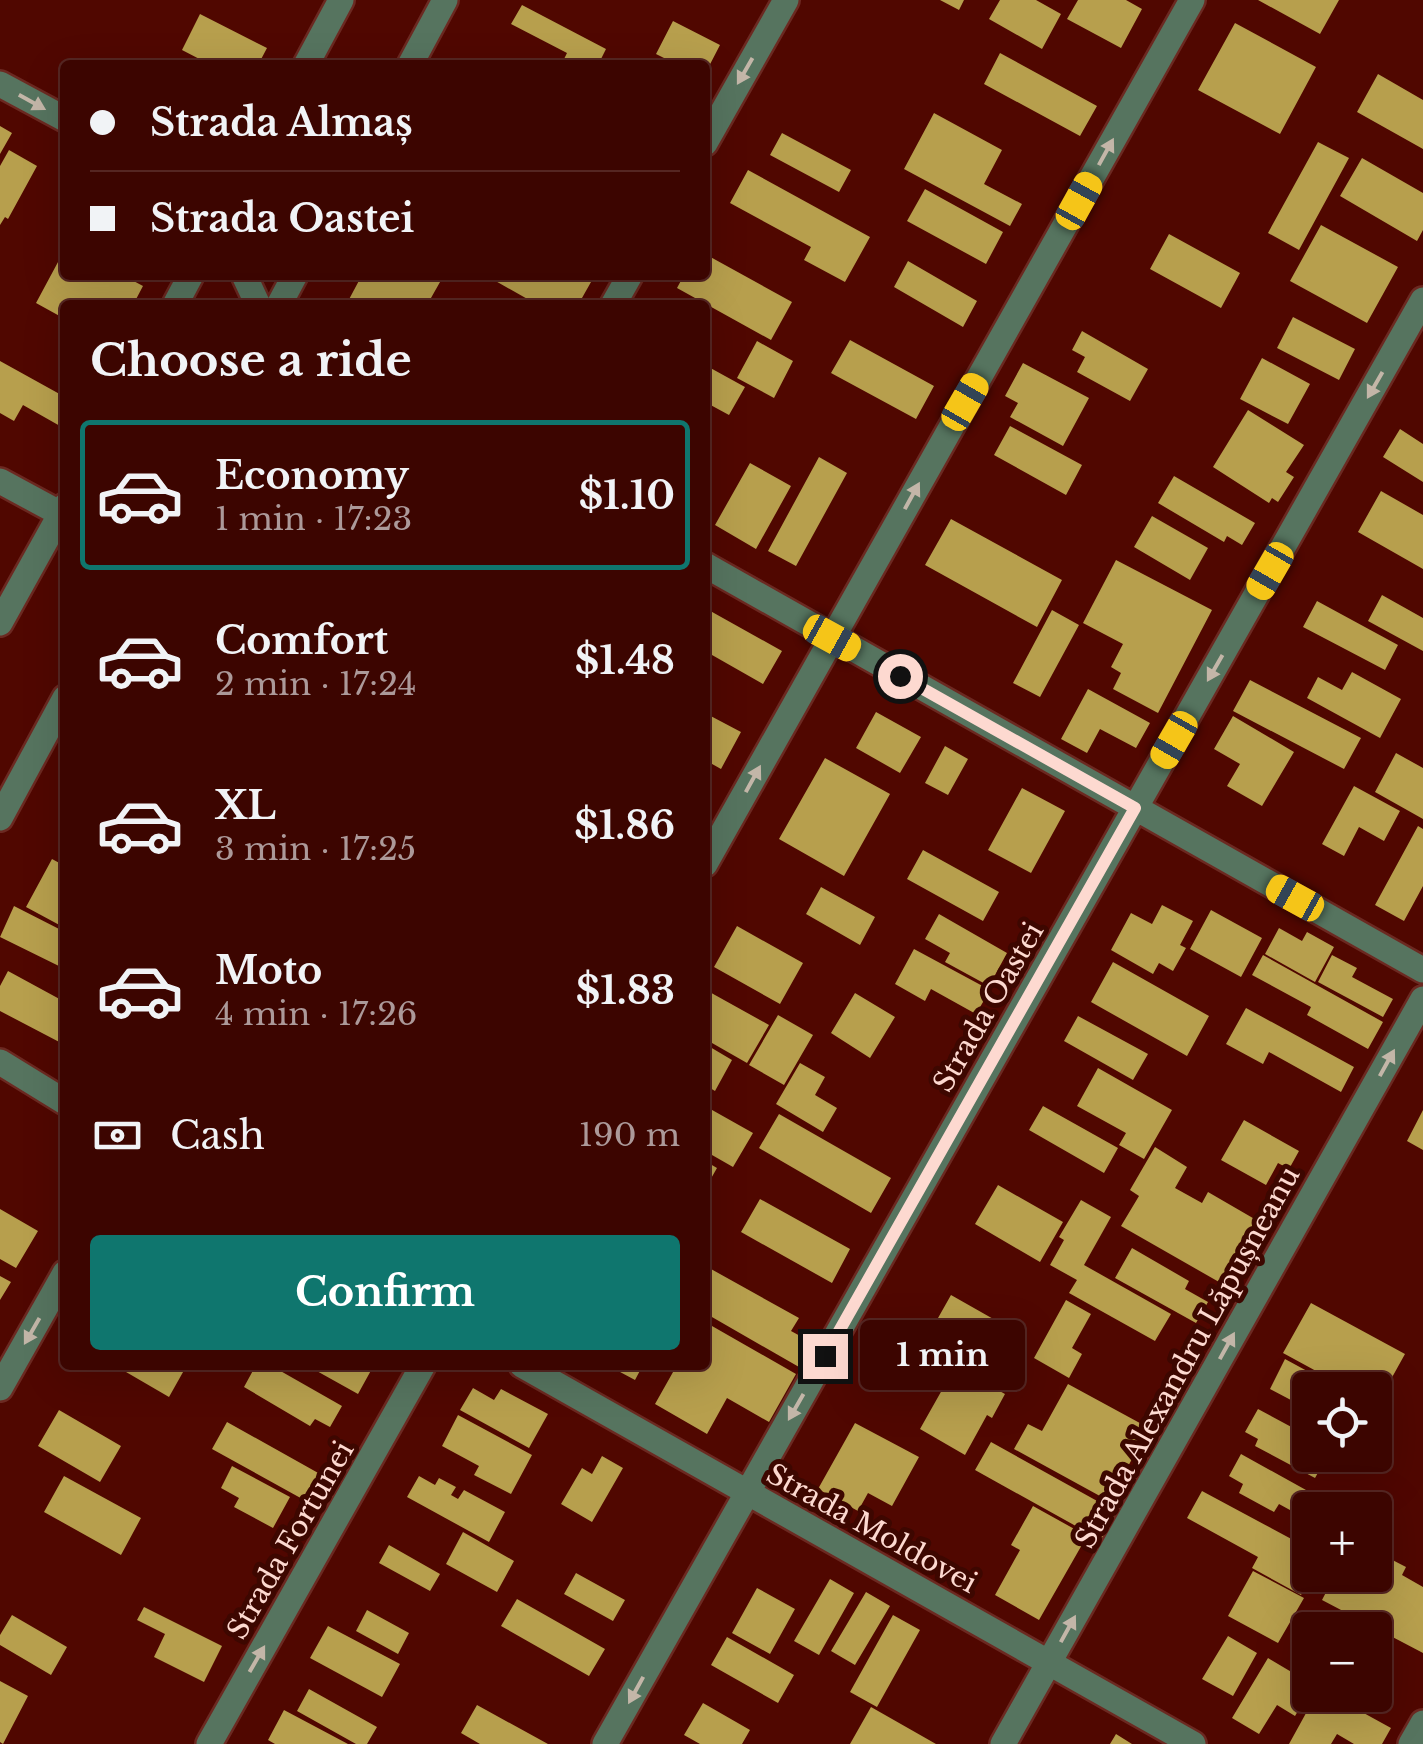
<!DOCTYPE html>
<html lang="en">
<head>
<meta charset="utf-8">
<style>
	body { margin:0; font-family:"Libre Baskerville",serif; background:#47130f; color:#f1f3f6; height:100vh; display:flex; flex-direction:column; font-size:38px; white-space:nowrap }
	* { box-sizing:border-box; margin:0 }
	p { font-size:32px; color:#ac9999 }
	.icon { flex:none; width:55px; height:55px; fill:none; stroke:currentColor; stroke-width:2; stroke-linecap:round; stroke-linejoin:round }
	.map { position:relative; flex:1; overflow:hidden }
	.side { position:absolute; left:60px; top:300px; width:650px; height:1070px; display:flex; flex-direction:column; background:#3c0500; border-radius:10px; box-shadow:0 10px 40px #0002,0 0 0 2px #552622 }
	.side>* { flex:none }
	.banner { position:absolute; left:60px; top:60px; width:650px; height:220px; border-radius:10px; box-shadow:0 10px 40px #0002,0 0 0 2px #552622; display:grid; align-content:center; height:220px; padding:0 30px; background:#3c0500 }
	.buttons { position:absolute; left:1292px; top:1372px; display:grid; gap:20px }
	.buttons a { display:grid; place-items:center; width:100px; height:100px; border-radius:10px; background:#3c0500; box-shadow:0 10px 40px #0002,0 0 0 2px #552622; font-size:50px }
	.end { position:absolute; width:45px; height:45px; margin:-22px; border:12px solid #fdd9d0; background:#111; box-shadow:0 0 0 5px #111 }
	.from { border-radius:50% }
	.bubble { position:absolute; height:70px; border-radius:10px; background:#3c0500; box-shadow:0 10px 40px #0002,0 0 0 2px #552622; font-size:32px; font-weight:700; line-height:70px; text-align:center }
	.car { position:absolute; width:30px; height:60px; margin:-30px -15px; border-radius:12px; box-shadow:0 0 8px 2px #0007; background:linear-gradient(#f5c518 24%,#345 0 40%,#f5c518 0 76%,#345 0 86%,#f5c518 0) }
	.banner b { display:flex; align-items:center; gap:35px; height:95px; font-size:38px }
	.banner b+b { border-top:2px solid #552622 }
	.banner i { width:25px; height:25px; background:#f1f3f6 }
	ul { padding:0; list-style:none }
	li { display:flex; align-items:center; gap:30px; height:150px; margin:0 20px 15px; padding:0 10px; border:5px solid transparent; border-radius:10px }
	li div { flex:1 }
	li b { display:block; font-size:38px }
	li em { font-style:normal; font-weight:700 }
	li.current { border-color:#0f766e }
	li>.icon { width:90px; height:90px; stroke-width:1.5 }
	h2 { padding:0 30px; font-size:45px; line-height:120px }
	.pay { display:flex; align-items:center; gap:25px; height:110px; padding:0 30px; font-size:38px }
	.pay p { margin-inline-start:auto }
	.cta { display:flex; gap:20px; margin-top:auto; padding:20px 30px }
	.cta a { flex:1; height:115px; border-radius:10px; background:#0f766e; color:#fff; font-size:40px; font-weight:700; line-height:115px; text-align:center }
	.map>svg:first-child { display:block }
	.building { fill:#b79f4d }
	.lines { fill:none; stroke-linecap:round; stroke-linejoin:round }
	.minor-casing { stroke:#6c2921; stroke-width:30 }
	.minor { stroke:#56745f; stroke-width:25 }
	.oneway { fill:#c3b6a8 }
	.route { stroke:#fdd9d0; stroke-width:12 }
	.labels { text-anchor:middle; stroke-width:10; stroke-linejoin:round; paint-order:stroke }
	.street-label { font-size:28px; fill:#fdd9d0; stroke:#3d0700 }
</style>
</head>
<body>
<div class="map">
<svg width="1423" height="1744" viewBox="0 0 1423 1744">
	<rect width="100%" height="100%" fill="#500700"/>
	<path class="building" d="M940,0h24l-5,10z
		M1000,0h36l25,14 -19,35 -53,-30z
		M1078,0h48l16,9 -21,39 -54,-29z
		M1258,0h81l-19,34z
		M522,5l84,44 -8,16h-37l6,-12 -56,-29z
		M200,14l67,34 -9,17h-47l-29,-15z
		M673,21l47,24 -15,29v-9h-27l-22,-11z
		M1235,23l81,44 -36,67 -82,-44z
		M1000,53l97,53 -17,30 -96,-52z
		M1378,74l45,26v49l-66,-37z
		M934,113l68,37 -18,34 38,20 -12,22 -106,-57z
		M0,126l12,7 -12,21z
		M782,133l69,37 -12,22 -69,-37z
		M1318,142l31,16 -50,92 -31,-17z
		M9,150l28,16 -29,53 -3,-2 -5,8v-59z
		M1362,158l61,35v37l-6,11 -77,-45z
		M748,170l122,67 -25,45 -41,-22 7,-13 -81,-44z
		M925,189l78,43 -17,32 -79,-43z
		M1321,225l77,42 -31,56 -77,-42z
		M1169,234l71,39 -19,35 -71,-39z
		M65,249v26h65l-2,3 15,8 -10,19h-68v14l-29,-16z
		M705,254l87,48 -21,38 -94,-52 7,-13h21z
		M908,261l69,40 -14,26 -69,-40z
		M362,275h82l-17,30h-81z
		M485,275h110l-17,30h-40z
		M1293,317l62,32 -16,31 -62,-32z
		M1082,331l66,38 -18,32 -53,-29 8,-15 -13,-7z
		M850,340l84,46 -18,33 -85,-46z
		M757,341l36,20 -19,37 -37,-20z
		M1262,358l48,26 -22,40 -48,-25z
		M0,361l65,36v19l-5,10 -37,-21 -9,16 -14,-8z
		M1023,363l66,35 -26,48 -53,-29 8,-14 -13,-7z
		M705,365l40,22 -16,28 -24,-13z
		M1248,410l56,35 -18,27 8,5 -16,25 -6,-4 -3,5 -56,-36z
		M1010,426l72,39 -16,30 -72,-40z
		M1400,429l23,15v38l-40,-25z
		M819,457l28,16 -51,93 -28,-15z
		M750,463l41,23 -35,63 -41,-24z
		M1174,476l81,47 -13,22 -15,-9 -3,6 -66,-39z
		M1381,491l42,24v54l-65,-37z
		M1152,516l56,32 -18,32 -56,-33z
		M951,519l111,61 -25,47 -112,-62z
		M1116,560l96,50 -54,103 -45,-24 8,-16 -10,-6 12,-23 -40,-21z
		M1382,595l41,23v33l-55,-30z
		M1317,601l81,44 -13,25 -82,-43z
		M705,608l77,43 -19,33 -58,-33z
		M1052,610l27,15 -39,72 -27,-14z
		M1352,672l49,27 -21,39 -73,-40 11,-21 24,13z
		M1250,680l111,58 -17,31 -111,-58z
		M1088,689l62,34 -14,25 -36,-19 -13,24 -26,-14z
		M876,712l45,25 -21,36 -44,-25z
		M705,713l36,19 -20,37 -16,-9z
		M1233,716l61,36 -32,54 -35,-20 13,-22 -26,-15z
		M945,746l23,13 -20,36 -23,-12z
		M1396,753l27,15v51l-48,-27z
		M825,758l65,36 -46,82 -65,-37z
		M1354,786l46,25 -16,30 -25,-14 -15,29 -22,-12z
		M1022,788l43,23 -34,62 -43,-23z
		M1418,826l5,3v57l-19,35 -29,-16z
		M923,850l76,42 -16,29 -76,-42z
		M52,859l13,7v62l-39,-21z
		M821,887l54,30 -15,28 -54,-31z
		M1162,905l31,16 -13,24 6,3 -13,23 -14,-8 -6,11 -42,-24 20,-37 21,11z
		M14,906l51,26v37l-65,-32z
		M1211,910l51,28 -21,39 -51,-28z
		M939,914l68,39 -18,33 -44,-24 5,-9 -25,-14z
		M737,926l66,37 -23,41 -66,-37z
		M1279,928l23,13 5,-9 27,15 -19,35 -50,-28z
		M914,949l76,41 -14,24 -45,-25 -6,12 -30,-17z
		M1263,955l120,67 -15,27 -61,-34 4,-8 -59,-32z
		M1332,955l25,13 -5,9 41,22 -10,18 -65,-35z
		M1113,962l96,54 -22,40 -96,-54z
		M8,971l57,31v43l-65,-34v-25z
		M706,990l63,35 -22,38 -42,-24z
		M855,993l40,24 -25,41 -39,-25z
		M1246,1008l108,59 -13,25 -72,-40 -6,12 -37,-20z
		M778,1015l35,20 -29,50 -35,-20z
		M1078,1016l70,38 -15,26 -69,-39z
		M705,1044l27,16 -17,31 -10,-6z
		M800,1063l25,14 -10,18 22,13 -14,24 -47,-28z
		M1098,1068l74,42 -28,49 -25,-14 7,-12 -49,-27z
		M705,1106l48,27 -20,34 -28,-16z
		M1043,1106l75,42 -14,25 -75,-43z
		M1423,1110v40l-16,-9z
		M779,1114l112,64 -20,35 -112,-65z
		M1244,1120l55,31 -10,18 -11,-6 -12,22 -45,-25z
		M1155,1147l32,20 -12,21 27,15 6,-11 50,29 -20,33 5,3 -17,29 -105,-60 18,-30 -9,-6z
		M705,1161l12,7 -12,21z
		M998,1185l65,37 -23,40 -65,-38z
		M760,1199l90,50 -18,34 -91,-51z
		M1081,1200l30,17 -27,48 87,49 -16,27 -86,-48 8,-13 -27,-15 14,-25 -5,-3z
		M0,1209l38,22 -22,37 -16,-9z
		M1132,1248l57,33 -4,8 23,13 -12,21 -81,-45z
		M711,1269l88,49 -8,13 22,12 -14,24 -94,-54v-32z
		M0,1276l11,6 -11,18z
		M951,1295l76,43 -20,34 -58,-33 7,-11 -18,-10z
		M1066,1300l25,14 -19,34 10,6 -13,24 -35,-20z
		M1311,1303l94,51 -30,54v-18h-24l-68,-37z
		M705,1322l91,52 -27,48 -42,-24 -20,36 -52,-30 22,-39h28z
		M914,1344l91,50 -13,24 -5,-3 -22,40 -45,-26 22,-39 -42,-23z
		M1285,1359l57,31h-32v27l-7,-3 3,-6 -36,-19z
		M114,1365h73l-18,32z
		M256,1365h14l72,41 -12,21 -15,-8 -5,7 -66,-39z
		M306,1365h68l-16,29z
		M607,1365h36l-8,15z
		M1068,1384l81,44 -40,73 -95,-52 14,-25 14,7z
		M473,1388l21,12 7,-11 47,25 -19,34 -69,-38z
		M1258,1409l52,28v18h18l-13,23 -60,-32 3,-7 -13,-7z
		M59,1410l62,36 -21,36 -62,-36z
		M458,1415l74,40 -21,39 -37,-19 5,-9 -37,-20z
		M227,1422l93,52 -14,27 -94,-52z
		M855,1423l64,34 -27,49 -24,-13 -10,18 -40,-22z
		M991,1442l126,70 -16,28 -126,-70z
		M1241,1454l101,56h-32v11l-31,-17 -5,8 -35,-19 4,-9 -14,-8z
		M602,1456l21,12 -31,54 -31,-18 21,-36 10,6z
		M232,1466l58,31 -17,31 -39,-21 5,-9 -18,-10z
		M64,1476l77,42 -20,37 -77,-43z
		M419,1476l16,9 4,-7 17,9 -5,8 7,4 6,-9 41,22 -16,30 -82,-45z
		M1202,1491l108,58 2,26 -11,20 -49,-27 6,-11 -71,-39z
		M1033,1506l54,30 -48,84 -44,-25 25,-45 -9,-5z
		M463,1532l51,29 -17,31 -51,-28z
		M389,1545l51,29 -10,17 -51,-28z
		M1375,1551l31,16 -4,8 21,12v66l-101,-53 13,-25h40z
		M1253,1571l51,27 -26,45 -50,-27z
		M576,1573l49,27 -12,21 -49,-27z
		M830,1579l24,14 -35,62 -25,-14z
		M757,1588l38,21 -25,45 -38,-21z
		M866,1592l24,14 -35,59 -24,-14z
		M517,1599l88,50 -16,27 -88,-50z
		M144,1607l78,39 -18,36 -50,-25 11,-23 -28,-14z
		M367,1610l42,23 -11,21 -42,-23z
		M12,1615l55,32 -16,28 -51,-30v-10z
		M893,1615l27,15 -43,77 -27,-15z
		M328,1626l72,38 -18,33 -72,-39z
		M1228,1636l29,17 -24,43 -31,-17z
		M727,1637l67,38 -16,28 -67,-38z
		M1268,1658l42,25v8l-15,25 -18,-11 -18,29 -27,-16z
		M0,1681l28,15 -25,48 -3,-2z
		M309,1689l68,38 -10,17h-11l-59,-33z
		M1316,1695h15l60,33 -9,16h-28l-17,-10 -6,10h-42z
		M703,1703l47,27 -8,14h-42l-16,-9z
		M477,1705l71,39h-68l-19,-11z
		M871,1707l65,37h-86z
		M284,1710l64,34h-73l-7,-4z
		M1116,1734l16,10h-22z"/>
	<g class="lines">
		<defs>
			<path id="minor" d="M306,65l35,-65
				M410,65l35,-65
				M0,84l65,35
				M705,143l81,-143
				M244,275l14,30
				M175,305l16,-30
				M279,305l16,-30
				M613,305l17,-30
				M0,481l61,33
				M705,565l718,405
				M0,623l65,-117
				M0,818l65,-120
				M705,864l487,-864
				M0,1062l65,40
				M522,1365l671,379
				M0,1388l65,-115
				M209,1744l214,-379
				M605,1744l818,-1444
				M1003,1744l420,-745
				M1411,1744l12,-21"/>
		</defs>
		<use href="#minor" class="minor-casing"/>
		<use href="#minor" class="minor"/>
	</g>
	<defs><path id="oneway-solid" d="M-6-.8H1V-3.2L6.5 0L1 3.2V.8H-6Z" transform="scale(2.5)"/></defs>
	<g class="oneway">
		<use href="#oneway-solid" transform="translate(745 71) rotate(120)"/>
		<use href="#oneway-solid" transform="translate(32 102) rotate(29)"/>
		<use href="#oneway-solid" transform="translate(1106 152) rotate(-61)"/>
		<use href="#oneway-solid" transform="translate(1375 385) rotate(120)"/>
		<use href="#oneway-solid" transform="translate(912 496) rotate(-61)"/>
		<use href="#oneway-solid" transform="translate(1215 668) rotate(120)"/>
		<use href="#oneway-solid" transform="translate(753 779) rotate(-61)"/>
		<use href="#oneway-solid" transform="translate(1387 1063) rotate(-61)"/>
		<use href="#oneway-solid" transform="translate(32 1331) rotate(120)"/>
		<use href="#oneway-solid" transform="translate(1227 1346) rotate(-61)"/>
		<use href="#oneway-solid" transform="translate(796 1407) rotate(120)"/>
		<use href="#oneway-solid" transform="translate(1068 1629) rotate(-61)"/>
		<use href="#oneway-solid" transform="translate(257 1659) rotate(-60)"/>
		<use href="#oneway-solid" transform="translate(636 1690) rotate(119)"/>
	</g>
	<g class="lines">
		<path class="route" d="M825,1356l310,-548 -235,-132"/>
	</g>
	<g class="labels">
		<g class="street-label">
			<text transform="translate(988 1007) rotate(-60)" y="10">Strada Oastei</text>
			<text transform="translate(1187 1357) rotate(-61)" y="10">Strada Alexandru Lăpușneanu</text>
			<text transform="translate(872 1528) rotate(29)" y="10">Strada Moldovei</text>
			<text transform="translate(290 1540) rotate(-60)" y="10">Strada Fortunei</text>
		</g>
	</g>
</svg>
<div class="buttons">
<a><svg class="icon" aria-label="locate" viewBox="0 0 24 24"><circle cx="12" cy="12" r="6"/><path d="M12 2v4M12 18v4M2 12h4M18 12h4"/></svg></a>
<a>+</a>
<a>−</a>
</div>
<i class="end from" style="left:900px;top:676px"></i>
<i class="end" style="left:825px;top:1356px"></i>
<div class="bubble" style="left:860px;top:1320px;width:165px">1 min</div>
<i class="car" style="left:1079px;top:201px;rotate:29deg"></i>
<i class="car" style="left:965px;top:402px;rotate:30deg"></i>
<i class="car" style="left:1270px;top:571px;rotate:210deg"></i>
<i class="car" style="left:832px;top:638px;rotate:119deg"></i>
<i class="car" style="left:1174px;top:740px;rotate:210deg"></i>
<i class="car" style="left:1295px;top:898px;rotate:299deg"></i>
<div class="banner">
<b><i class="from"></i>Strada Almaș</b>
<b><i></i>Strada Oastei</b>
</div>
<section class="side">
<h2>Choose a ride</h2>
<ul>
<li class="current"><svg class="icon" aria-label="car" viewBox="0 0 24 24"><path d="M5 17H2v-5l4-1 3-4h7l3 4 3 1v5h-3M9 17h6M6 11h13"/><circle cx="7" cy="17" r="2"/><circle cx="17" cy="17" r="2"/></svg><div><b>Economy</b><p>1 min · 17:23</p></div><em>$1.10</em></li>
<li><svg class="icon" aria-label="car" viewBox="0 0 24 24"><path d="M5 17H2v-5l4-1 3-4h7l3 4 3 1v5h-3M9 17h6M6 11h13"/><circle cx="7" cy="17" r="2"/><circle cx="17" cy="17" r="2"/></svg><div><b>Comfort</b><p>2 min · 17:24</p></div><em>$1.48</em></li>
<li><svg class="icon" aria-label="car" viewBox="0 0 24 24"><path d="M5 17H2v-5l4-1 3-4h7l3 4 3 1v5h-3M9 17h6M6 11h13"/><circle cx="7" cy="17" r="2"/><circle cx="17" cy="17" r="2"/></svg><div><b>XL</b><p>3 min · 17:25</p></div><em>$1.86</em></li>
<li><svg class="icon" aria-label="car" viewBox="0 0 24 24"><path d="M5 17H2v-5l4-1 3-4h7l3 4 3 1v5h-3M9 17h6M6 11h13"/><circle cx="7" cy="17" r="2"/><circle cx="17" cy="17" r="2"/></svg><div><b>Moto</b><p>4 min · 17:26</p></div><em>$1.83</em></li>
</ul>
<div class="pay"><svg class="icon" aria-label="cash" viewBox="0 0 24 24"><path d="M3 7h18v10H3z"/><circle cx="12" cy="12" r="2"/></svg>Cash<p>190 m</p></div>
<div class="cta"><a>Confirm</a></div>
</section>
</div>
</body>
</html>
